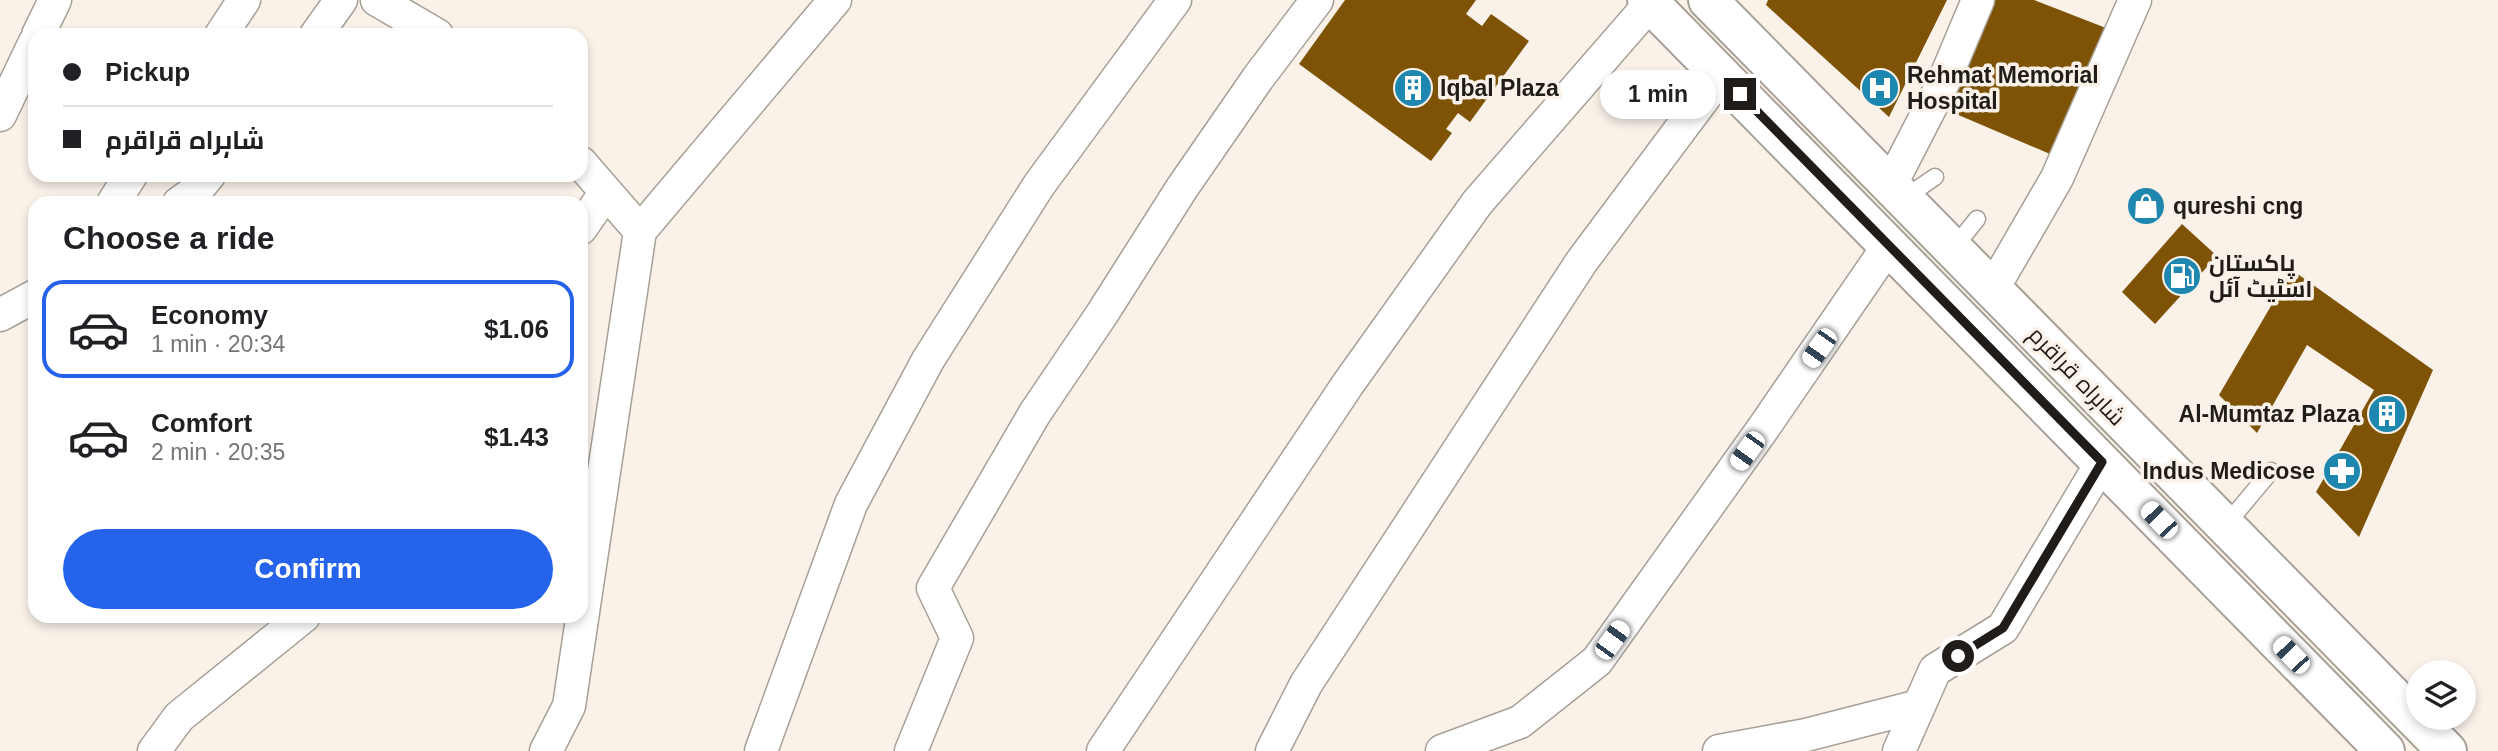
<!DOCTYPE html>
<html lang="en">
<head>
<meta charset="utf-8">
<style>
	body { margin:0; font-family:Helvetica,Cairo,sans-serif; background:#f2f2f2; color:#202124; height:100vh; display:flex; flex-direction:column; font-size:26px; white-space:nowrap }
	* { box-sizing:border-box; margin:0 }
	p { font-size:23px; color:#757577 }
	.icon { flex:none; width:38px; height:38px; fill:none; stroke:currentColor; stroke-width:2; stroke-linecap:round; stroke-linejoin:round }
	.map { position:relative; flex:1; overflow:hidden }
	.side { position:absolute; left:28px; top:196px; width:560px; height:427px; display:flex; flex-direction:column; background:#fff; border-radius:21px; box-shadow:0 4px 10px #0003 }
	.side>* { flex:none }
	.banner { position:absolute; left:28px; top:28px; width:560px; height:154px; border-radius:21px; box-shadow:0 4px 10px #0003; display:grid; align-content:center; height:154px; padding:0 35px; background:#fff }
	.controls { position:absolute; left:2406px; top:660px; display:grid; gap:14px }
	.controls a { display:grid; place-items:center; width:70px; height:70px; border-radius:50%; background:#fff; box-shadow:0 4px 10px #0003; font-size:35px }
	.end { position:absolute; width:32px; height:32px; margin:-16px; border:9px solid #1f1c19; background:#fff; box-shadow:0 0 0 4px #fff }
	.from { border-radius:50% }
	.bubble { position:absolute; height:49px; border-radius:24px; background:#fff; box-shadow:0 4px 10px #0003; font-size:23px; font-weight:800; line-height:49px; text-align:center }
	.car { position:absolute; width:21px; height:42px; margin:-21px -10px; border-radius:9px; box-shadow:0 0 5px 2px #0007; background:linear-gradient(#fff 24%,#345 0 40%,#fff 0 76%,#345 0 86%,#fff 0) }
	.banner b { display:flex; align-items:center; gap:24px; height:66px; font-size:26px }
	.banner b+b { border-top:2px solid #e0e0e0 }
	.banner i { width:18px; height:18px; background:#202124 }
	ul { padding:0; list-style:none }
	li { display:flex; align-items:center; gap:21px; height:98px; margin:0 14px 10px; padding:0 21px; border:4px solid transparent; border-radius:21px }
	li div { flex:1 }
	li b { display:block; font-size:26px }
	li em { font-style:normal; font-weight:800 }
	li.on { border-color:#2563eb }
	li>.icon { width:63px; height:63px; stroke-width:1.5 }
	h2 { padding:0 35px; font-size:32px; line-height:84px }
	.button { display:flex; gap:14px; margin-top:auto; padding:14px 35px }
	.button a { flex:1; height:80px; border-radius:42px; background:#2563eb; color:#fff; font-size:28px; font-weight:800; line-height:80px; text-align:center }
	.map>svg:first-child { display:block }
	.building { fill:#7e5306 }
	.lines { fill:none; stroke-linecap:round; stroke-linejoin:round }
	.service-casing { stroke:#a6a097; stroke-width:19 }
	.minor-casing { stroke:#a6a097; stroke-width:35 }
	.trunk-casing { stroke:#a6a097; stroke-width:42 }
	.service { stroke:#fff; stroke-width:16 }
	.minor { stroke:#fff; stroke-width:32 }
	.trunk { stroke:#fff; stroke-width:38 }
	.route { stroke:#1f1c19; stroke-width:9 }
	.labels { text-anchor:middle; stroke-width:7; stroke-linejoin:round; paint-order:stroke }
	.poi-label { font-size:23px; font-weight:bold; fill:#1f1c19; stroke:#faf2e9; text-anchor:start }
	.street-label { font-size:23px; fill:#1f1c19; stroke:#faf2e9 }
</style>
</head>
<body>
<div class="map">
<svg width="2498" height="751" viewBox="0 0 2498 751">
	<rect width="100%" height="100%" fill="#faf2e9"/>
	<path class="building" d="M1345,0h131l-10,14 16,12 9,-12 38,27 -59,81 -12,-9 -12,16 6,4 -21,28 -132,-97z
		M1768,0h179l-58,117 -123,-112z
		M1978,0h56l72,28 -56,126 -115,-49z
		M2182,224l35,32 -62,68 -33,-32z
		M2292,270l141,100 -74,167 -43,-45 58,-102 -67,-45 -50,88 -38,-38z"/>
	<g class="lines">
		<defs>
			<path id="service" d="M1899,188l14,4 22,-15
				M1961,252v-13l16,-20
				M2225,526l46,-55"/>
			<path id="minor" d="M377,0l60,35
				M38,35l17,-35
				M221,35l23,-35
				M316,35l25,-35
				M0,115l35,-73
				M581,163l59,68
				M1890,186l54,-105 34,-81
				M113,203l18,-28
				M179,203l17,-12 13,-16
				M581,228l25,-36
				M1992,290l65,-112 78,-178
				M0,315l35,-19
				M154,751l25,-34 125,-101
				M546,751l23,-45 71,-475 195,-231
				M761,751l90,-247 77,-144 111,-175 136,-185
				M911,751l46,-113 -24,-50 102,-175 67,-99 80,-126 76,-110 59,-78
				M1103,751l245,-367 129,-181 173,-199
				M1272,751l34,-67 276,-423 139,-186
				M1442,751l78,-29 77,-61 165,-231 127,-185
				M1719,751l87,-16 113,-29
				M1899,751l36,-81 68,-42 99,-166"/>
			<path id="trunk" d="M1647,0l738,751
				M1708,0l739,751"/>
		</defs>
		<use href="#service" class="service-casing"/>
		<use href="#minor" class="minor-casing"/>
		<use href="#trunk" class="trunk-casing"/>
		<use href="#service" class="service"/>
		<use href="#minor" class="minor"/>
		<use href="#trunk" class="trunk"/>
	</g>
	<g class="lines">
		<path class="route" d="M1740,94l362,368 -99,166 -45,28"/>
	</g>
	<defs>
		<symbol id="building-disc" viewBox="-11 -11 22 22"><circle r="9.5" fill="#1e87af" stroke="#faf2e9"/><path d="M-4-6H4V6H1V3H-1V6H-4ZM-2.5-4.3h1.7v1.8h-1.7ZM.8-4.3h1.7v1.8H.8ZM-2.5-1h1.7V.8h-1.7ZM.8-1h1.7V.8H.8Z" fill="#fff"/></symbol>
		<symbol id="hospital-disc" viewBox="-11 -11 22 22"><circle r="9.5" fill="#1e87af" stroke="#faf2e9"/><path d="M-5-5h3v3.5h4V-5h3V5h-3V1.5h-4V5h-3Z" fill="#fff"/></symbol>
		<symbol id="shop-disc" viewBox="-11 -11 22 22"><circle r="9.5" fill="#1e87af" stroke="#faf2e9"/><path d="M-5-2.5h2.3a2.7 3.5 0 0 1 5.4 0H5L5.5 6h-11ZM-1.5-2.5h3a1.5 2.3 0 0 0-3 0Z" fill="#fff"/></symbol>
		<symbol id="fuel-disc" viewBox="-11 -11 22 22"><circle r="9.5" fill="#1e87af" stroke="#faf2e9"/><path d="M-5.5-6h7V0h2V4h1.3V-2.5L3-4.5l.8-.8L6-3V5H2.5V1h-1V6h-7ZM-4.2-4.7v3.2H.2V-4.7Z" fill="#fff"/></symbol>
		<symbol id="pharmacy-disc" viewBox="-11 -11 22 22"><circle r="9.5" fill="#1e87af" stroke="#faf2e9"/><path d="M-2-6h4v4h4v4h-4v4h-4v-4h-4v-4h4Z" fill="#fff"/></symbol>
	</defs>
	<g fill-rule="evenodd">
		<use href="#building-disc" x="1391" y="66" width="44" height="44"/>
		<use href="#hospital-disc" x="1858" y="66" width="44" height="44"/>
		<use href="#shop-disc" x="2124" y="184" width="44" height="44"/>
		<use href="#fuel-disc" x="2160" y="254" width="44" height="44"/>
		<use href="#building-disc" x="2365" y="392" width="44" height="44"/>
		<use href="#pharmacy-disc" x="2320" y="449" width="44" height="44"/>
	</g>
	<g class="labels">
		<g class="poi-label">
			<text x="1907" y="83">Rehmat Memorial<tspan x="1907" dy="26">Hospital</tspan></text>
			<text x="1440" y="96">Iqbal Plaza</text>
			<text x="2173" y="214">qureshi cng</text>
			<text x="2209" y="271">پاکستان<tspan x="2209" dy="26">اسٹیٹ آئل</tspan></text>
			<text x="2360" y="422" text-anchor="end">Al-Mumtaz Plaza</text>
			<text x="2315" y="479" text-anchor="end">Indus Medicose</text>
		</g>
		<g class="street-label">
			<text transform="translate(2077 376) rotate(46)" y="8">شاہراہ قراقرم</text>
		</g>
	</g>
</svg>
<div class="controls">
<a><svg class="icon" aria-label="layers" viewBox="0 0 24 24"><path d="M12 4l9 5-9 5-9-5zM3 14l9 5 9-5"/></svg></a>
</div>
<i class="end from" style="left:1958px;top:656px"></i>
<i class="end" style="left:1740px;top:94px"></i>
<div class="bubble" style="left:1600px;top:70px;width:116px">1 min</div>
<i class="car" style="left:1819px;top:348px;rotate:215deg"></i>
<i class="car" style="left:1747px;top:451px;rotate:216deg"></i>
<i class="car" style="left:2159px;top:520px;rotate:316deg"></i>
<i class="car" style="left:1612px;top:640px;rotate:36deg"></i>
<i class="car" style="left:2291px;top:655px;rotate:316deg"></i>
<div class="banner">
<b><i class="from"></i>Pickup</b>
<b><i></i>شاہراہ قراقرم</b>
</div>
<section class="side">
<h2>Choose a ride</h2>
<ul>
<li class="on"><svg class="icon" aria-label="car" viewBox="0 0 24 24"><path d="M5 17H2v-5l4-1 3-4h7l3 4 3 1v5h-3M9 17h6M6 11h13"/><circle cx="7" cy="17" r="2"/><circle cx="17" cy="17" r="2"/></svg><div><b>Economy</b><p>1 min · 20:34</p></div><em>$1.06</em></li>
<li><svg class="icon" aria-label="car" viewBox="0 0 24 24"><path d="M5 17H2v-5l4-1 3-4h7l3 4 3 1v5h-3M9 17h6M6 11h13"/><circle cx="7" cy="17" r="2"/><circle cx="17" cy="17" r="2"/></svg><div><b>Comfort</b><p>2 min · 20:35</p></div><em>$1.43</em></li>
</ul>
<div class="button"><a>Confirm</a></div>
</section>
</div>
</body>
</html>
